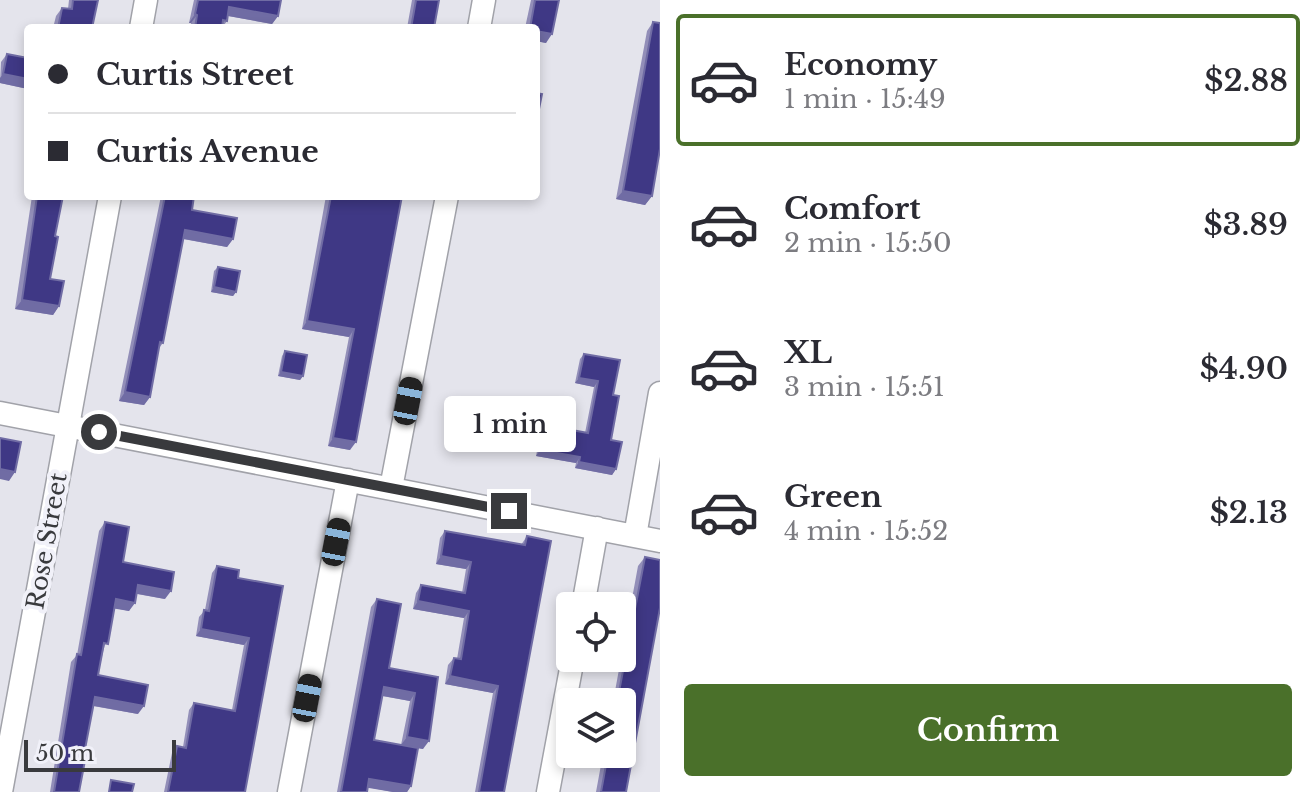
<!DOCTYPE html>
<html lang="en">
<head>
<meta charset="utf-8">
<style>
	body { margin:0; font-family:"Libre Baskerville",serif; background:#f7f7f7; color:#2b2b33; height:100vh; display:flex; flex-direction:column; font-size:30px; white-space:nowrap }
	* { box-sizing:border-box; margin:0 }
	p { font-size:26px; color:#7c7c81 }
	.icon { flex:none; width:44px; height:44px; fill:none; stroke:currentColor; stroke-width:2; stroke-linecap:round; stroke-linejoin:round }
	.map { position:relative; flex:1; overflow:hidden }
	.panel { display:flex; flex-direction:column; background:#fff; width:656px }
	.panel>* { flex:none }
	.hud { position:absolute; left:24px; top:24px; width:516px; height:176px; border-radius:8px; box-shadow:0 4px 12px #0003; display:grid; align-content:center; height:176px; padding:0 24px; background:#fff }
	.tools { position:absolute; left:556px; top:592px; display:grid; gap:16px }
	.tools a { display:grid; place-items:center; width:80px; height:80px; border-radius:8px; background:#fff; box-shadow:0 4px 12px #0003; font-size:40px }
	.scale { position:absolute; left:24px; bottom:20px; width:152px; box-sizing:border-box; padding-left:8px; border:4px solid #393a3d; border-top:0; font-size:22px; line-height:28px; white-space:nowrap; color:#393a3d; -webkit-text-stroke:6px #f1f1f9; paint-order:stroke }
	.end { position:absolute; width:36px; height:36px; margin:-18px; border:10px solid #393a3d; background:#fff; box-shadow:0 0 0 4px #fff }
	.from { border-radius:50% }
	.bubble { position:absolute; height:56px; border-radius:8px; background:#fff; box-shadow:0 4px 12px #0003; font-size:26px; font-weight:600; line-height:56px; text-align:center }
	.car { position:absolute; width:24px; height:48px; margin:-24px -12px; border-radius:10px; box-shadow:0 0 6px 2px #0007; background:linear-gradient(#222 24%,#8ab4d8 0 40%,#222 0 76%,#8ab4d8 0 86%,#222 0) }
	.hud b { display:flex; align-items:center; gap:28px; height:76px; font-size:30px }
	.hud b+b { border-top:2px solid #e1e1e2 }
	.hud i { width:20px; height:20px; background:#2b2b33 }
	ul { padding:14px 0 0; list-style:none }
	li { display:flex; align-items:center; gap:24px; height:132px; margin:0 16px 12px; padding:0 8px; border:4px solid transparent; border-radius:8px }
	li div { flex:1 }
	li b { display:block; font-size:30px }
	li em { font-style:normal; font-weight:600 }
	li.current { border-color:#4a702a }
	li>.icon { width:72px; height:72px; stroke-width:1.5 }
	.button { display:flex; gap:16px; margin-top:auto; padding:16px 24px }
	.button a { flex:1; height:92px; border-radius:8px; background:#4a702a; color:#fff; font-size:32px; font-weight:600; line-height:92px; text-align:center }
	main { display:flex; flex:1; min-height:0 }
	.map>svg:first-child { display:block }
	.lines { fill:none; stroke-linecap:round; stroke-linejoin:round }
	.minor-casing { stroke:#a1a2a9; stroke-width:25 }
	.minor { stroke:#fff; stroke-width:22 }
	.wall { fill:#928eb8 }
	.shaded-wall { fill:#706ca4 }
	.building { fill:#3f3885; stroke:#706ca4; stroke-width:2 }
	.route { stroke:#393a3d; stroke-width:10 }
	.labels { text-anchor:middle; stroke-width:8; stroke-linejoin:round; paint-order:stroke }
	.street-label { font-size:24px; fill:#393a3d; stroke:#f1f1f9 }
</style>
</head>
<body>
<main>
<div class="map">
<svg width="660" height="792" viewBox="0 0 660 792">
	<rect width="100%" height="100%" fill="#e4e4ec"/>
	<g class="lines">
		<defs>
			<path id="minor" d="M141,28l5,-28
				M479,28l5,-28
				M0,413l660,128
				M391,488l56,-292
				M635,536l25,-143
				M583,606l14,-78
				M1,792l109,-596
				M289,792l59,-312
				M548,792l25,-134"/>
		</defs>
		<use href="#minor" class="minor-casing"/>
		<use href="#minor" class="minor"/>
	</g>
	<path class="wall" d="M69,0h29l-6,28h-39l3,-12 6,-8 6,1z
		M194,0h87l-3,16 -6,8 -44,-8 -1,5 -5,7h-32l1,-5h-2z
		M412,0h27l-5,28h-27z
		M531,0h28l-13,43 -10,-2v-13h-11z
		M653,22l-1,174 -7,9 -29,-6 31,-168z
		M7,54l21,4v31l-28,-6 1,-21z
		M32,196h31l-8,40 -5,43 9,27 -6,9 -38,-6z
		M161,196h33l-2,14 41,29 -6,8 -44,-8 -20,104 -4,5 -9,49 -6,8 -25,-4z
		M326,196h76l-52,254 -22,-4 21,-109 -47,-8z
		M218,267l18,25 -3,4 -22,-4 3,-21z
		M285,351l18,25 -3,4 -22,-4 4,-20z
		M584,354l29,41 -2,45 5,29 -4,6 -37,-7 1,-5 -40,-7 5,-25 4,-6 40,8 9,-46 -19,-4 5,-24z
		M105,522l18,40 42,37 -28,-5 -8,17 -14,-3 -12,44 -5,23 40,39 -45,-8 -8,43 -6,43h-29l21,-130 6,-7 22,-124z
		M445,531l76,14 6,-9 -23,256h-29l18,-99 -48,-9 3,-19 6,-7 3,1 7,-41 -51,-9 3,-16 5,-8 41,8 4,-24 -30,-5 4,-26z
		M645,557l-19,235h-30l7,-38h19v-52h-9l25,-136z
		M217,566l21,12 45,8 -38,206h-81l8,-39 5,-7 6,1 6,-37 5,-7 38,7 12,-65 -48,-9 3,-19 6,-7 7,-37z
		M377,599l12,69 49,9 -15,72 -22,-4 9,-44 -28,-5 -8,44 37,46 -4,6h-14l-26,-5v5h-30l34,-185z"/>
	<path class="shaded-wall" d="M229,7l49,9 -6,8 -49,-9z
		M195,14l2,1 -6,8h-2z
		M536,31l16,3 -6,9 -10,-2z
		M3,74l25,5v10l-28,-6v-5z
		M623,191l29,5 -7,9 -29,-6z
		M185,230l48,9 -6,8 -48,-9z
		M214,287l22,5 -3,4 -22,-4z
		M22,300l37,6 -6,9 -38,-6z
		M307,321l47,8 -5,8 -47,-8z
		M281,372l22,4 -3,4 -22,-4z
		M579,378l19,3 -4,6 -19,-4z
		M125,392l25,5 -6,8 -25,-4z
		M333,438l23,4 -6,8 -22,-4z
		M540,450l40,7 -4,6 -40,-7z
		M579,462l37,7 -4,6 -37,-7z
		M0,469l15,3 -6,9 -9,-2z
		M441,556l30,6 -5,7 -30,-5z
		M138,585l33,6 -6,8 -32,-6z
		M116,599l19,4 -6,8 -18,-3z
		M418,601l51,10 -5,7 -51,-9z
		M201,629l48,9 -5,7 -48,-9z
		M450,676l48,10 -5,7 -48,-9z
		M384,687l31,6 -5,8 -32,-6z
		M95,697l49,9 -6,8 -49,-9z
		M407,737l22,4 -6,8 -22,-4z
		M369,779l42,7 -4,6h-14l-30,-5z"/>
	<path class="building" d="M73,0h25l-6,28h-34l4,-20 10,1z
		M198,0h83l-3,16 -49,-9 -2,14 -4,-1 -1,8h-27l2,-13 -2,-1z
		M416,0h23l-5,28h-23z
		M535,0h24l-7,34 -16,-3v-3h-6z
		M653,22l7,1v126l-8,47 -29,-5z
		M7,54l21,4v21l-25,-5z
		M536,93l6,1 -6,30z
		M37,196h26l-8,40 3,1 -8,42 14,2 -5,25 -37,-6z
		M165,196h29l-2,14 45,8 -4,21 -48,-9 -22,113 -3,-1 -10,55 -25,-5z
		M331,196h71l-46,246 -23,-4 21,-109 -47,-8z
		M218,267l22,4 -4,21 -22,-5z
		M285,351l22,4 -4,21 -22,-4z
		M584,354l36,6 -7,35 6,1 -8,44 11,2 -6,27 -37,-7 1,-5 -40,-7 5,-25 43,8 10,-52 -19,-3z
		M0,438l21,4 -6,30 -15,-3z
		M105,522l24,5 -6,35 51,10 -3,19 -33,-6 -3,18 -19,-4 -8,45 -4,-1 -6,32 50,10 -4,21 -49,-9 -10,52 2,1 -8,42h-25l23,-138 4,1z
		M445,531l80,14 2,-9 24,5 -47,251h-25l19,-106 -48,-10 4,-18 7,1 8,-48 -51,-10 3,-16 44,8 6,-31 -30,-6z
		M645,557l15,3v48l-34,184h-25l7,-38h14v-52h-5z
		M217,566l22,4 -1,8 45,8 -38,206h-77l9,-46 9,2 8,-45 41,8 14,-73 -48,-9 3,-19 5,1z
		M377,599l24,5 -12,64 49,9 -9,64 -22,-4 8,-44 -31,-6 -10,53 44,8 -7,38 -42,-7 -2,13h-26z
		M111,780l23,4 -2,8h-23z"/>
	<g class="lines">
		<path class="route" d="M99,432l410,79"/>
	</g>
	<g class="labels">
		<g class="street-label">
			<text transform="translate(47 541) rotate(-80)" y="8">Rose Street</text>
		</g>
	</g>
</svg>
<div class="tools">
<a><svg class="icon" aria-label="locate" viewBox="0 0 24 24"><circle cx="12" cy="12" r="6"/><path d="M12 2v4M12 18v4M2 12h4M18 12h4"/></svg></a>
<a><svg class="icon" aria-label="layers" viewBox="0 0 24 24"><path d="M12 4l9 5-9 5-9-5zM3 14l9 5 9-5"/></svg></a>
</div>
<div class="scale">50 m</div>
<i class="end from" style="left:99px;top:432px"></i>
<i class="end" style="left:509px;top:511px"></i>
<div class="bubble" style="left:444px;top:396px;width:132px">1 min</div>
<i class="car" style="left:408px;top:401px;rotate:11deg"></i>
<i class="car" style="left:336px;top:542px;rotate:11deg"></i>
<i class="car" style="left:307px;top:698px;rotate:11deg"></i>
<div class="hud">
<b><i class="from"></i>Curtis Street</b>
<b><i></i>Curtis Avenue</b>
</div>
</div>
<section class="panel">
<ul>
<li class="current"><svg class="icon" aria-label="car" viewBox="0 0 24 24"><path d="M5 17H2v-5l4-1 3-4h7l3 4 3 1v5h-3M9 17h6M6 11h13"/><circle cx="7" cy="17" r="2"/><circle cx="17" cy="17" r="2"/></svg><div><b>Economy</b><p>1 min · 15:49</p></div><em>$2.88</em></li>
<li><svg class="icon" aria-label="car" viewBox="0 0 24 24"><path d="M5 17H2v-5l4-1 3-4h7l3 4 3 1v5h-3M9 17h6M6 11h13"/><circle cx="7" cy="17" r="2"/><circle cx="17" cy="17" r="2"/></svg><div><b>Comfort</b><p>2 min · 15:50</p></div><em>$3.89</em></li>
<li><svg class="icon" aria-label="car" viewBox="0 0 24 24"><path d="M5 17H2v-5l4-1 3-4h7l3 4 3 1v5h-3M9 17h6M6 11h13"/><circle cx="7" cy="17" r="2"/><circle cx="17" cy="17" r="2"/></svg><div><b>XL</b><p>3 min · 15:51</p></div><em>$4.90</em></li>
<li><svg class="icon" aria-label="car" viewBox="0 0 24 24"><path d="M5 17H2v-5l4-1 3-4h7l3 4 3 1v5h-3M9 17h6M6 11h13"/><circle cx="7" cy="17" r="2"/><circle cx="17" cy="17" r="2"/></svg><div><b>Green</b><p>4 min · 15:52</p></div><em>$2.13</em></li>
</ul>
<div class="button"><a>Confirm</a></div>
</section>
</main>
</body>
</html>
